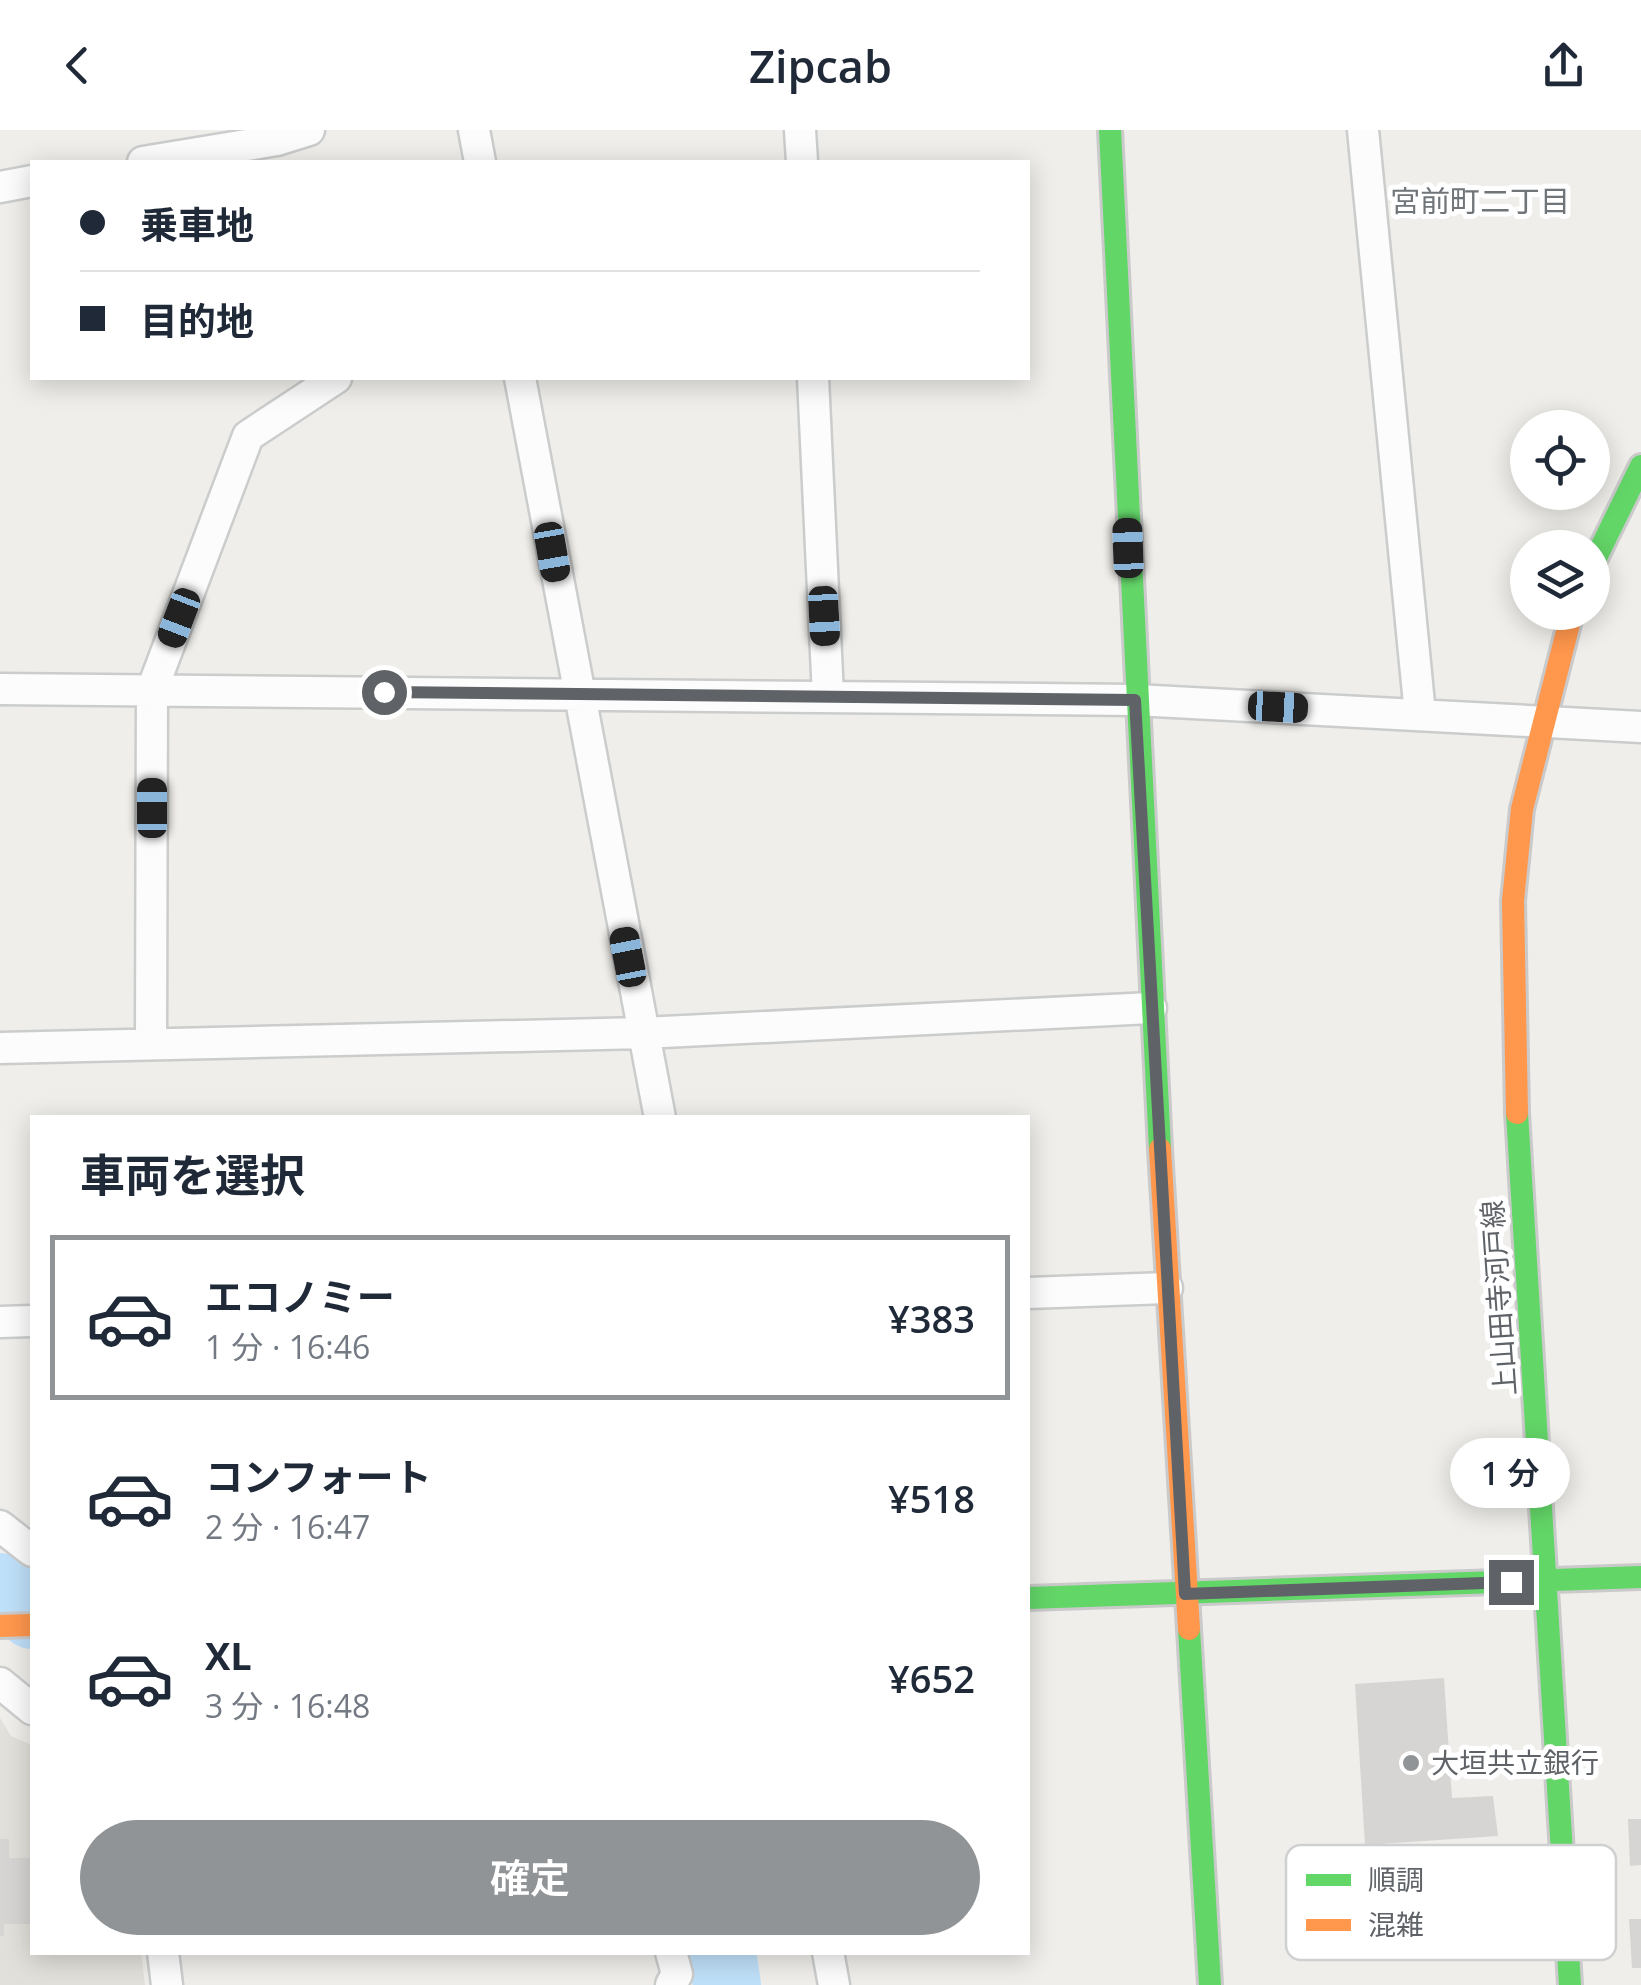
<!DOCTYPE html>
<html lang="ja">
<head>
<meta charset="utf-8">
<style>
	body { margin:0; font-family:"Open Sans","Noto Sans JP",sans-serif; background:#f6f6f7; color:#1f2937; height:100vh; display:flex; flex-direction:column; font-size:38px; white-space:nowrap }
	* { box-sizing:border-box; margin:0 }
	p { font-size:32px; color:#747a83 }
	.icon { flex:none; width:55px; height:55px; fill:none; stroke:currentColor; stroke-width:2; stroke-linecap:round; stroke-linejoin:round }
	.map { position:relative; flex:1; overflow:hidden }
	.sheet { position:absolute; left:30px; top:985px; width:1000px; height:840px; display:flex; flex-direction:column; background:#fff; border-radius:0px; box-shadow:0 5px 25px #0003 }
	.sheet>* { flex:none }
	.guide { position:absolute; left:30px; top:30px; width:1000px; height:220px; border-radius:0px; box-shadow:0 5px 25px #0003; display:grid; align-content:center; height:220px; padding:0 50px; background:#fff }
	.controls { position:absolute; left:1510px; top:280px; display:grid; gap:20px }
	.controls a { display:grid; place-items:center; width:100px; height:100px; border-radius:50%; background:#fff; box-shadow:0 5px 25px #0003; font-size:50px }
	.end { position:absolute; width:45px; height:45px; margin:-22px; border:12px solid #5f6368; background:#fff; box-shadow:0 0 0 5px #fff }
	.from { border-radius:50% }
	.bubble { position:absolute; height:70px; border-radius:35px; background:#fff; box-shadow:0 5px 25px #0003; font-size:32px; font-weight:600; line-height:70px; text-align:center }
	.car { position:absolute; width:30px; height:60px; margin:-30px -15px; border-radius:12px; box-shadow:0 0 8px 2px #0007; background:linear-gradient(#222 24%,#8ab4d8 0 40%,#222 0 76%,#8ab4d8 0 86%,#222 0) }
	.guide b { display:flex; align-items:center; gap:35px; height:95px; font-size:38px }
	.guide b+b { border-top:2px solid #e0e1e3 }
	.guide i { width:25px; height:25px; background:#1f2937 }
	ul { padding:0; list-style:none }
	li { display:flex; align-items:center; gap:30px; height:165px; margin:0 20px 15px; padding:0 30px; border:5px solid transparent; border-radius:0px }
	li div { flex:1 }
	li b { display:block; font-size:38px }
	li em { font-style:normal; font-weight:600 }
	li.selected { border-color:#919496 }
	li>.icon { width:90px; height:90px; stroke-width:1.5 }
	h2 { padding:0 50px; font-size:45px; line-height:120px }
	.action { display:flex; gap:20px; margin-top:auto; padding:20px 50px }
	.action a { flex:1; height:115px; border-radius:60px; background:#919496; color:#fff; font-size:40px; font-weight:600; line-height:115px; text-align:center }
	header { display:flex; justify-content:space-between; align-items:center; height:130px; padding:0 50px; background:#fff; font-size:45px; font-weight:600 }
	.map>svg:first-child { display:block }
	.education { fill:#e2e0da }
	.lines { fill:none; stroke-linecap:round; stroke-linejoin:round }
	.river { stroke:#bfe0f9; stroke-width:68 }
	.building { fill:#d6d5d3 }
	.street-casing { stroke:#cbcccc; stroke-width:35 }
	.fast-casing { stroke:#cacacb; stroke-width:28 }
	.slow-casing { stroke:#cacacb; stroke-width:28 }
	.street { stroke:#fdfcfc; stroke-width:30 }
	.fast { stroke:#63d668; stroke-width:22 }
	.slow { stroke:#ff974d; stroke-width:22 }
	.route { stroke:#5f6368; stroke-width:12 }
	.poi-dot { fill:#919496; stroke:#fff; stroke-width:4 }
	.labels { text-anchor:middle; stroke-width:10; stroke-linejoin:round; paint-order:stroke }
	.street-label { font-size:28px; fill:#5f6368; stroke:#fff }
	.poi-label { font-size:28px; fill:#5f6368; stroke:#fff; text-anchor:start }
	.neighbourhood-label { font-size:30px; fill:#70757a; stroke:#fff }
	.key { fill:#fff; stroke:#cfd0d2; stroke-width:2.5 }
	.key-label { font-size:28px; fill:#5f6368 }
</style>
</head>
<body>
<header><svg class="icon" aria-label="back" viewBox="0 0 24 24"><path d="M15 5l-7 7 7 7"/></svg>Zipcab<svg class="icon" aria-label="share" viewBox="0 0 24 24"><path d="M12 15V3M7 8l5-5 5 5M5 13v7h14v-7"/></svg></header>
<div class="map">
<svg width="1641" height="1855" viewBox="0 0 1641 1855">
	<rect width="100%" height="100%" fill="#efeeea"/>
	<path class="education" d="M0,1588l11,18 21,9v207l109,1 4,32h-145z"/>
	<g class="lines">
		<path class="river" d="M0,1457l32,28
			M722,1822l5,33"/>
	</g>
	<path class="building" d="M1444,1548l8,120 41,-2 5,40 -133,9 -10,-161z
		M1628,1689h13v46l-11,1z
		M0,1709h9v19h23v66h-28v12h-4z
		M1629,1789h12v49h-9z"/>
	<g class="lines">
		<defs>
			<path id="street" d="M474,0l6,32
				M800,0l2,32
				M1363,0l57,584
				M143,32l134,-22 32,-10
				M0,57l32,-6
				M520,248l140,740
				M813,248l15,318
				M0,559l1135,11 506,27
				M151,914l1,-354 96,-254 88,-58
				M0,918l643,-15 508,-25
				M1028,1163l139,-5
				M0,1192l32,-1
				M0,1396l32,25
				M0,1553l32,26
				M163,1822l4,33
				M828,1822l6,33
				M671,1855l6,-11 -6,-22"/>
			<path id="fast" d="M1110,0l50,1019
				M1592,436l49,-100
				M1517,983l53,872
				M1028,1468l613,-21
				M1189,1499l21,356"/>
			<path id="slow" d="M1517,983l-4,-212 9,-92 50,-197
				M1160,1019l29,480
				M0,1496l32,-1"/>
		</defs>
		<use href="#street" class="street-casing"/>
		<use href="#fast" class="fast-casing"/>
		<use href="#slow" class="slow-casing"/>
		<use href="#street" class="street"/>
		<use href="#fast" class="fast"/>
		<use href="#slow" class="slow"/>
	</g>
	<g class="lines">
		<path class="route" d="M384,562l751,8 50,894 326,-12"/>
	</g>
	<circle class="poi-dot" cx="1411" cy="1633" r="10"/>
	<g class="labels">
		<g class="street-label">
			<text transform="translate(1499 1168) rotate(-94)" y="10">上山田寺河戸線</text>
		</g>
		<g class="poi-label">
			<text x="1431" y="1643">大垣共立銀行</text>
		</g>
		<g class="neighbourhood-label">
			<text x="1480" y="82">宮前町二丁目</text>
		</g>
	</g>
	<rect x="1286" y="1715" width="330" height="115" rx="15" class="key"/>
	<rect x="1306" y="1744" width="45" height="12" fill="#63d668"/>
	<rect x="1306" y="1789" width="45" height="12" fill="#ff974d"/>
	<g class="key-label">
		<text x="1368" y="1760">順調</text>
		<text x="1368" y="1805">混雑</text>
	</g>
</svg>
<div class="controls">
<a><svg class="icon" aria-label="locate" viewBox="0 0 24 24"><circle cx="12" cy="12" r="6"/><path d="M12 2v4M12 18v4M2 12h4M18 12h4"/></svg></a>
<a><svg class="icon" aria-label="layers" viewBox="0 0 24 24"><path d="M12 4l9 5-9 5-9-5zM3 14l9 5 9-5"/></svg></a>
</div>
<i class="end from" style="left:384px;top:562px"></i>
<i class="end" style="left:1511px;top:1452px"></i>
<div class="bubble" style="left:1450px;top:1308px;width:120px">1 分</div>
<i class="car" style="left:1128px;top:418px;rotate:358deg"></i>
<i class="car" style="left:552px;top:422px;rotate:170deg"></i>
<i class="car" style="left:824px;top:486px;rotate:177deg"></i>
<i class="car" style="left:179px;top:488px;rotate:201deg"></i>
<i class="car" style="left:1278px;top:577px;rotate:93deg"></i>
<i class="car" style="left:152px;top:678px;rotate:0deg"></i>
<i class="car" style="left:628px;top:827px;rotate:349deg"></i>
<div class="guide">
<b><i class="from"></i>乗車地</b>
<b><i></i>目的地</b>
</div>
<section class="sheet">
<h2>車両を選択</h2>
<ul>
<li class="selected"><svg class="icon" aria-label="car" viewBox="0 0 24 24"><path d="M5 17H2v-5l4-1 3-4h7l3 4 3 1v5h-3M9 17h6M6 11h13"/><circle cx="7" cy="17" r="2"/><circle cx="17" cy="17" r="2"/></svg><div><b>エコノミー</b><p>1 分 · 16:46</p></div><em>¥383</em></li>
<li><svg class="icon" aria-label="car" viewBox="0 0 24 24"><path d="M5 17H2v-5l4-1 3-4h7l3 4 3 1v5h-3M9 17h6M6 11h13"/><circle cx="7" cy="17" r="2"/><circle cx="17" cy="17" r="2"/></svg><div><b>コンフォート</b><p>2 分 · 16:47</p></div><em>¥518</em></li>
<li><svg class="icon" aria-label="car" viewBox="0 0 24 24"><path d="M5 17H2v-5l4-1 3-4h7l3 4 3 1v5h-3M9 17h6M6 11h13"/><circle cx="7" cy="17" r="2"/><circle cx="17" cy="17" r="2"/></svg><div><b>XL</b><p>3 分 · 16:48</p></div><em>¥652</em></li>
</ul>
<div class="action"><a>確定</a></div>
</section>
</div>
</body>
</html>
